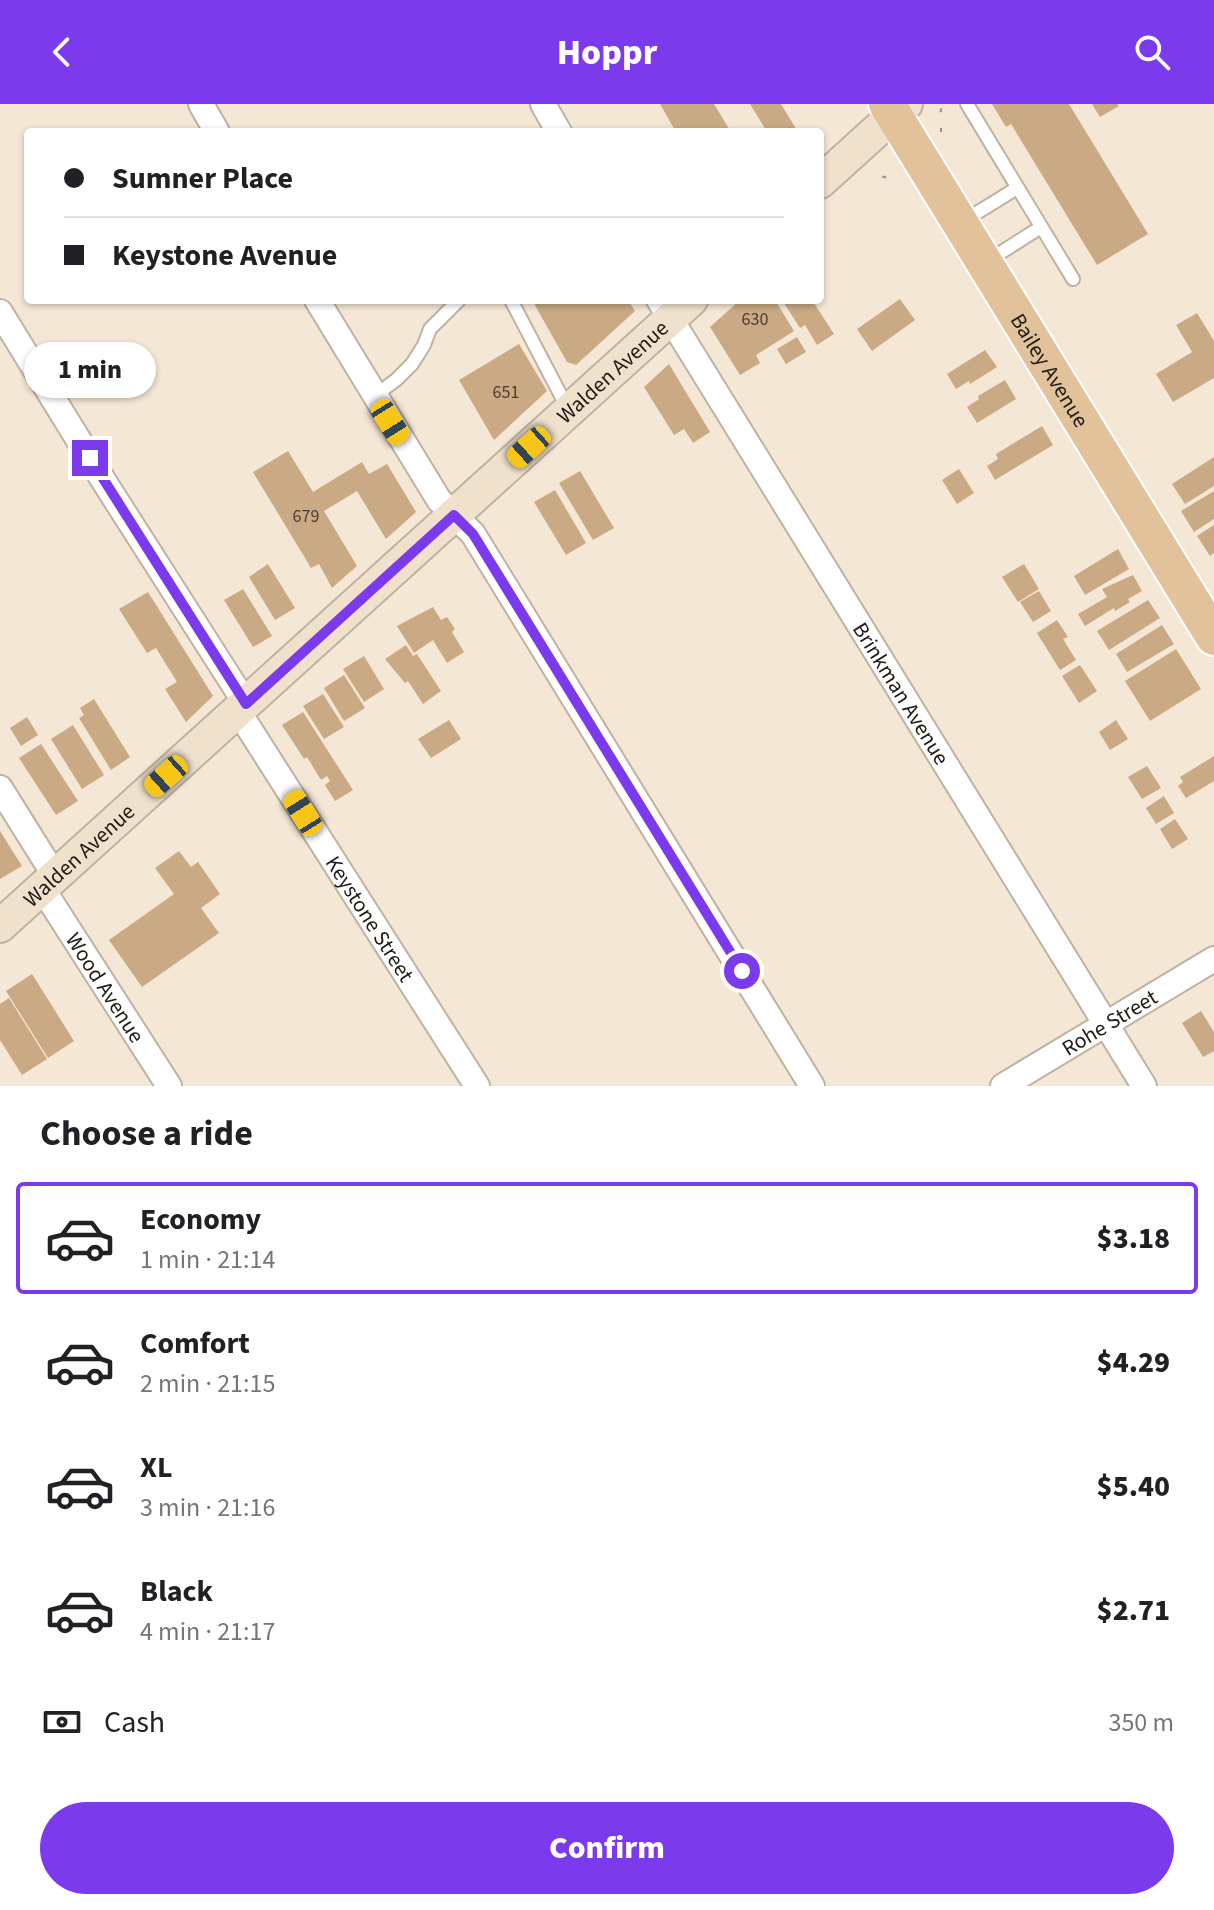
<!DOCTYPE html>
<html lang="en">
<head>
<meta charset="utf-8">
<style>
	body { margin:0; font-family:"Source Sans 3",sans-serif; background:#f6f6f6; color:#202124; height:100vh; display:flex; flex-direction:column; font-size:30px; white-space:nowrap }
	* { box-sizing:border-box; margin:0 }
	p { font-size:26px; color:#757577 }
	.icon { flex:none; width:44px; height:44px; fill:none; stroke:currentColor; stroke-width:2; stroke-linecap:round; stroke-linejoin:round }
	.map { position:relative; height:982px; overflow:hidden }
	.drawer { display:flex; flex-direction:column; background:#fff; flex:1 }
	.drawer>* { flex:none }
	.top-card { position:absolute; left:24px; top:24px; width:800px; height:176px; border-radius:8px; box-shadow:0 2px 6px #0004; display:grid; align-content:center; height:176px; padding:0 40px; background:#fff }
	.end { position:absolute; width:36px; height:36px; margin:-18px; border:10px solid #7c3aed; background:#fff; box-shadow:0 0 0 4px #fff }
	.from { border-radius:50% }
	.bubble { position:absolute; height:56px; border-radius:28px; background:#fff; box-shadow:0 2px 6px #0004; font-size:26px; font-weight:800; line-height:56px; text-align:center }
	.car { position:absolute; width:24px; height:48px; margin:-24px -12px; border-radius:10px; box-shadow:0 0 6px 2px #0007; background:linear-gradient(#f5c518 24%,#345 0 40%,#f5c518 0 76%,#345 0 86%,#f5c518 0) }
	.top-card b { display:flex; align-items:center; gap:28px; height:76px; font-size:30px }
	.top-card b+b { border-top:2px solid #e0e0e0 }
	.top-card i { width:20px; height:20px; background:#202124 }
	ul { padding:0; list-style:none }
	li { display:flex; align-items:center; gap:24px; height:112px; margin:0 16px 12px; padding:0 24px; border:4px solid transparent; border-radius:8px }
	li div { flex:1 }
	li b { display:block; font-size:30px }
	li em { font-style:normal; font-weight:800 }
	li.on { border-color:#7c3aed }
	li>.icon { width:72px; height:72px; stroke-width:1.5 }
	h2 { padding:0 40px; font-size:36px; line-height:96px }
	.pay { display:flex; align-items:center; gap:20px; height:88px; padding:0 40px; font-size:30px }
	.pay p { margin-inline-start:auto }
	.cta { display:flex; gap:16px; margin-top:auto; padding:16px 40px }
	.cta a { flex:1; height:92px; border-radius:48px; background:#7c3aed; color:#fff; font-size:32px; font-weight:800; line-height:92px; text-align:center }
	header { display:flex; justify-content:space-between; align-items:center; height:104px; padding:0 40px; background:#7c3aed; color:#fff; font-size:36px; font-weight:800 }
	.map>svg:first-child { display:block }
	.building { fill:#c9aa84 }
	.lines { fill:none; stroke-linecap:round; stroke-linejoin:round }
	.service-casing { stroke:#c0b2a2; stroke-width:16 }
	.minor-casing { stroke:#c0b2a2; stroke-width:28 }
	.secondary-casing { stroke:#c0b2a2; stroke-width:36 }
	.primary-casing { stroke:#fff; stroke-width:40 }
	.path { stroke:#9a9083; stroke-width:4; stroke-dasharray:2 6; stroke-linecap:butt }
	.service { stroke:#fff; stroke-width:12 }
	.minor { stroke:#fff; stroke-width:24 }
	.secondary { stroke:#f0e1cd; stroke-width:32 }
	.primary { stroke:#e1c29b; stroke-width:36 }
	.route { stroke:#7c3aed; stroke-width:10 }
	.labels { text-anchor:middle; stroke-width:6; stroke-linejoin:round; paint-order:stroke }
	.number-label { font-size:18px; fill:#4a3e30 }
	.street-label { font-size:22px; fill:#1f1a14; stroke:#fff }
</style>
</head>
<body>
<header><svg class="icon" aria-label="back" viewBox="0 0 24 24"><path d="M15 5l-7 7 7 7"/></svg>Hoppr<svg class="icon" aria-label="search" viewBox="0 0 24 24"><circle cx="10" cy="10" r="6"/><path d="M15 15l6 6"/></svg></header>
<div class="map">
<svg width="1214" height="982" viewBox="0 0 1214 982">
	<rect width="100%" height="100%" fill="#f5e7d5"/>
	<path class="building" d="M660,0h54l17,28h-55z
		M750,0h31l17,28h-31z
		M992,0h77l79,130 -51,31 -86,-141 -5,3z
		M1092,0h25l2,2 -19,11z
		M900,195l15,21 -43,31 -15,-22z
		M532,196h96l7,11 -59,54 -9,-3z
		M740,196h35l19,31 -38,24 4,8 -20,12 -30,-48z
		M782,196h30l22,34 -17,11 -12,-20 -5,3z
		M1197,209l17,28v37l-41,24 -17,-28 36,-22 -16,-27z
		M797,233l9,15 -20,12 -9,-15z
		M519,240l28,47 -53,49 -35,-60z
		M985,246l12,17 -27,17 -1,-3 -13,8 -9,-15z
		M669,260l41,68 -17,11 -9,-14 -10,6 -30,-48z
		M1005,276l11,19 -39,24 -10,-16 12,-8 -1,-3z
		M1042,322l11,19 -58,35 -8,-14 11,-7 -2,-5z
		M288,347l25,41 49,-30 7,12 18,-10 29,48 -30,27 -29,-48 -33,20 33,55 -25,22 -13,-24 -8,4 -58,-96z
		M1214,353v29l-29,18 -13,-20z
		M959,365l15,24 -17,11 -15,-24z
		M580,367l34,57 -21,12 -34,-57z
		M555,386l31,53 -20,12 -32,-53z
		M1214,387v28l-20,13 -13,-21z
		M1214,421v28l-4,3 -13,-20z
		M1118,445l11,20 -44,26 -11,-19z
		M268,460l27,44 -20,12 -26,-43z
		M1024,460l15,25 -21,13 -16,-25z
		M1133,471l9,16 -14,8 2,3 -15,9 -1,-3 -29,18 -7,-12 29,-17 -5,-8z
		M243,485l29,47 -19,11 -29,-47z
		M1039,487l12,20 -18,11 -13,-20z
		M148,488l65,104 -27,26 -21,-33 12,-7 -21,-34 -9,5 -28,-44z
		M1148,496l12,18 -51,32 -12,-19z
		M433,503l8,13 6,-3 8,12 -3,3 12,20 -17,11 -14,-23 -19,13 -17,-27z
		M1057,516l11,17 -5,2 13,21 -16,10 -23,-37z
		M1162,521l12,19 -47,28 -11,-18z
		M406,541l7,11 4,-2 24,37 -18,13 -15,-23 -3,2 -20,-24z
		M1176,545l25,40 -51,32 -25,-40z
		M364,552l20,33 -20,13 -21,-33z
		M1080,561l17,26 -18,12 -17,-27z
		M344,571l21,33 -21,13 -20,-33z
		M323,590l21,33 -20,12 -21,-33z
		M94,595l36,58 -19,13 -32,-52 5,-3 -4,-7z
		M303,608l50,78 -18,11 -10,-16 5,-4 -3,-5 -6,4 -14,-23 -3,2 -22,-34z
		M27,613l11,18 -17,11 -11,-18z
		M449,616l12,19 -30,19 -13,-19z
		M1116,616l12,19 -18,11 -11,-18z
		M73,621l31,50 -22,14 -31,-50z
		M41,640l37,57 -22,14 -37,-57z
		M1214,652v25l-28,17 -8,-12 5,-4 -3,-5z
		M1147,662l14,22 -19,11 -14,-22z
		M1164,692l10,17 -18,11 -10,-16z
		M1175,715l13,20 -16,10 -12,-20z
		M0,727l22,35 -22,13z
		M179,747l12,16 7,-5 22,32 -19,14 18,25 -77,54 -33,-47 65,-46 -19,-26z
		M32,870l42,67 -26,17 -42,-67z
		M9,894l38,61 -25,16 -22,-35v-36z
		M1201,907l13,21v19l-11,6 -21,-34z"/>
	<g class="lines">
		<defs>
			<path id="service" d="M967,0l106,175
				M962,118l55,-34
				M986,158l55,-35
				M511,196l58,111
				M374,292l22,-16 16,-16 12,-19 6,-16 29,-29"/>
			<g id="minor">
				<path d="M201,0l16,28"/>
				<path d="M543,0l16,28"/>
				<path d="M317,196l122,200 34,34 339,552"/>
				<path id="s1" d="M659,196l485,786"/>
				<path d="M0,208l105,171 141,221"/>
				<path id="s2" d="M238,607l239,375"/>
				<path d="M0,684l55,88"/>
				<path id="s3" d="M42,784l127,198"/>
				<path id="s4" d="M1003,982l211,-127"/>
			</g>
			<g id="secondary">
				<path d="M820,78l86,-78"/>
				<path id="s5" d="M0,822l691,-626"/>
			</g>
			<g id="primary">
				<path id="s6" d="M887,0l327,533"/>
			</g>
		</defs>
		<use href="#service" class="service-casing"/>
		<use href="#minor" class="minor-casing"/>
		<use href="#secondary" class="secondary-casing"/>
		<use href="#primary" class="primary-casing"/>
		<path class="path" d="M940,6l4,1
			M940,26h3
			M884,74l1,-4"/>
		<use href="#service" class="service"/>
		<use href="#minor" class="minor"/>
		<use href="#secondary" class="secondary"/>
		<use href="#primary" class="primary"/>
	</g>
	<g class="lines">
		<path class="route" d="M90,354l156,246 208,-189 19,19 269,437"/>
	</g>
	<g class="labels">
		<g class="number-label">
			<text x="755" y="221">630</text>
			<text x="506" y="294">651</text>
			<text x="306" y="418">679</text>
		</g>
		<g class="street-label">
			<text dy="8" stroke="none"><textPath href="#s5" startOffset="826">Walden Avenue</textPath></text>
			<text dy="8" stroke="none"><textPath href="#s6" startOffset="312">Bailey Avenue</textPath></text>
			<text dy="8" stroke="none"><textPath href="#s1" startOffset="462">Brinkman Avenue</textPath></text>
			<text dy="8" stroke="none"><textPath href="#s5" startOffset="106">Walden Avenue</textPath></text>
			<text dy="8" stroke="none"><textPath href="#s2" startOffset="246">Keystone Street</textPath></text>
			<text dy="8" stroke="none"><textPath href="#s3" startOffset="118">Wood Avenue</textPath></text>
			<text dy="8" stroke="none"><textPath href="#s4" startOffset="124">Rohe Street</textPath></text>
		</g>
	</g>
</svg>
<i class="end from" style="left:742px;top:867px"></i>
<i class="end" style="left:90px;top:354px"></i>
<div class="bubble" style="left:24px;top:238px;width:132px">1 min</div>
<i class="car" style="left:390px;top:318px;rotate:148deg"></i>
<i class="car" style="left:529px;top:343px;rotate:228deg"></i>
<i class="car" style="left:166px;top:672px;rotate:228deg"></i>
<i class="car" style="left:303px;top:709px;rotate:328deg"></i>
<div class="top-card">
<b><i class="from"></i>Sumner Place</b>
<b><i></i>Keystone Avenue</b>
</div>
</div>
<section class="drawer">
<h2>Choose a ride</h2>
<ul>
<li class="on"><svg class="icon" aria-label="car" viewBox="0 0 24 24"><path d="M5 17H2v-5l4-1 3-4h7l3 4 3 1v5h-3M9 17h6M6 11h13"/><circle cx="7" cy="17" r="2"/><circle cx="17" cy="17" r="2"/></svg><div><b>Economy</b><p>1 min · 21:14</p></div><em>$3.18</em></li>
<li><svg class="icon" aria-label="car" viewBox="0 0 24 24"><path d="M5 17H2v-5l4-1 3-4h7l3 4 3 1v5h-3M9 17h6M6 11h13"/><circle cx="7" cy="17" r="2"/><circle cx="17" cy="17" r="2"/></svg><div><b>Comfort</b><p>2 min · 21:15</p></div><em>$4.29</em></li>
<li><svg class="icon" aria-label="car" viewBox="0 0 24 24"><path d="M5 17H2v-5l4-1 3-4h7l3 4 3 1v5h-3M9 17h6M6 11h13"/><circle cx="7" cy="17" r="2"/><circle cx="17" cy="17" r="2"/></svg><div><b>XL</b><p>3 min · 21:16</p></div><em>$5.40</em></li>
<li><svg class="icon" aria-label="car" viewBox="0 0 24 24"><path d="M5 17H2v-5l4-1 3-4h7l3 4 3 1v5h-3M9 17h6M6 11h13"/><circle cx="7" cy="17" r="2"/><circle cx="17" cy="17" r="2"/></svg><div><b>Black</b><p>4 min · 21:17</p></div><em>$2.71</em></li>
</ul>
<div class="pay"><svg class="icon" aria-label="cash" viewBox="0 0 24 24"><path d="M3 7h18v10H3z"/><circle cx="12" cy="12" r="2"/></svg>Cash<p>350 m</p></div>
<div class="cta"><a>Confirm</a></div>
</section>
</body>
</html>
